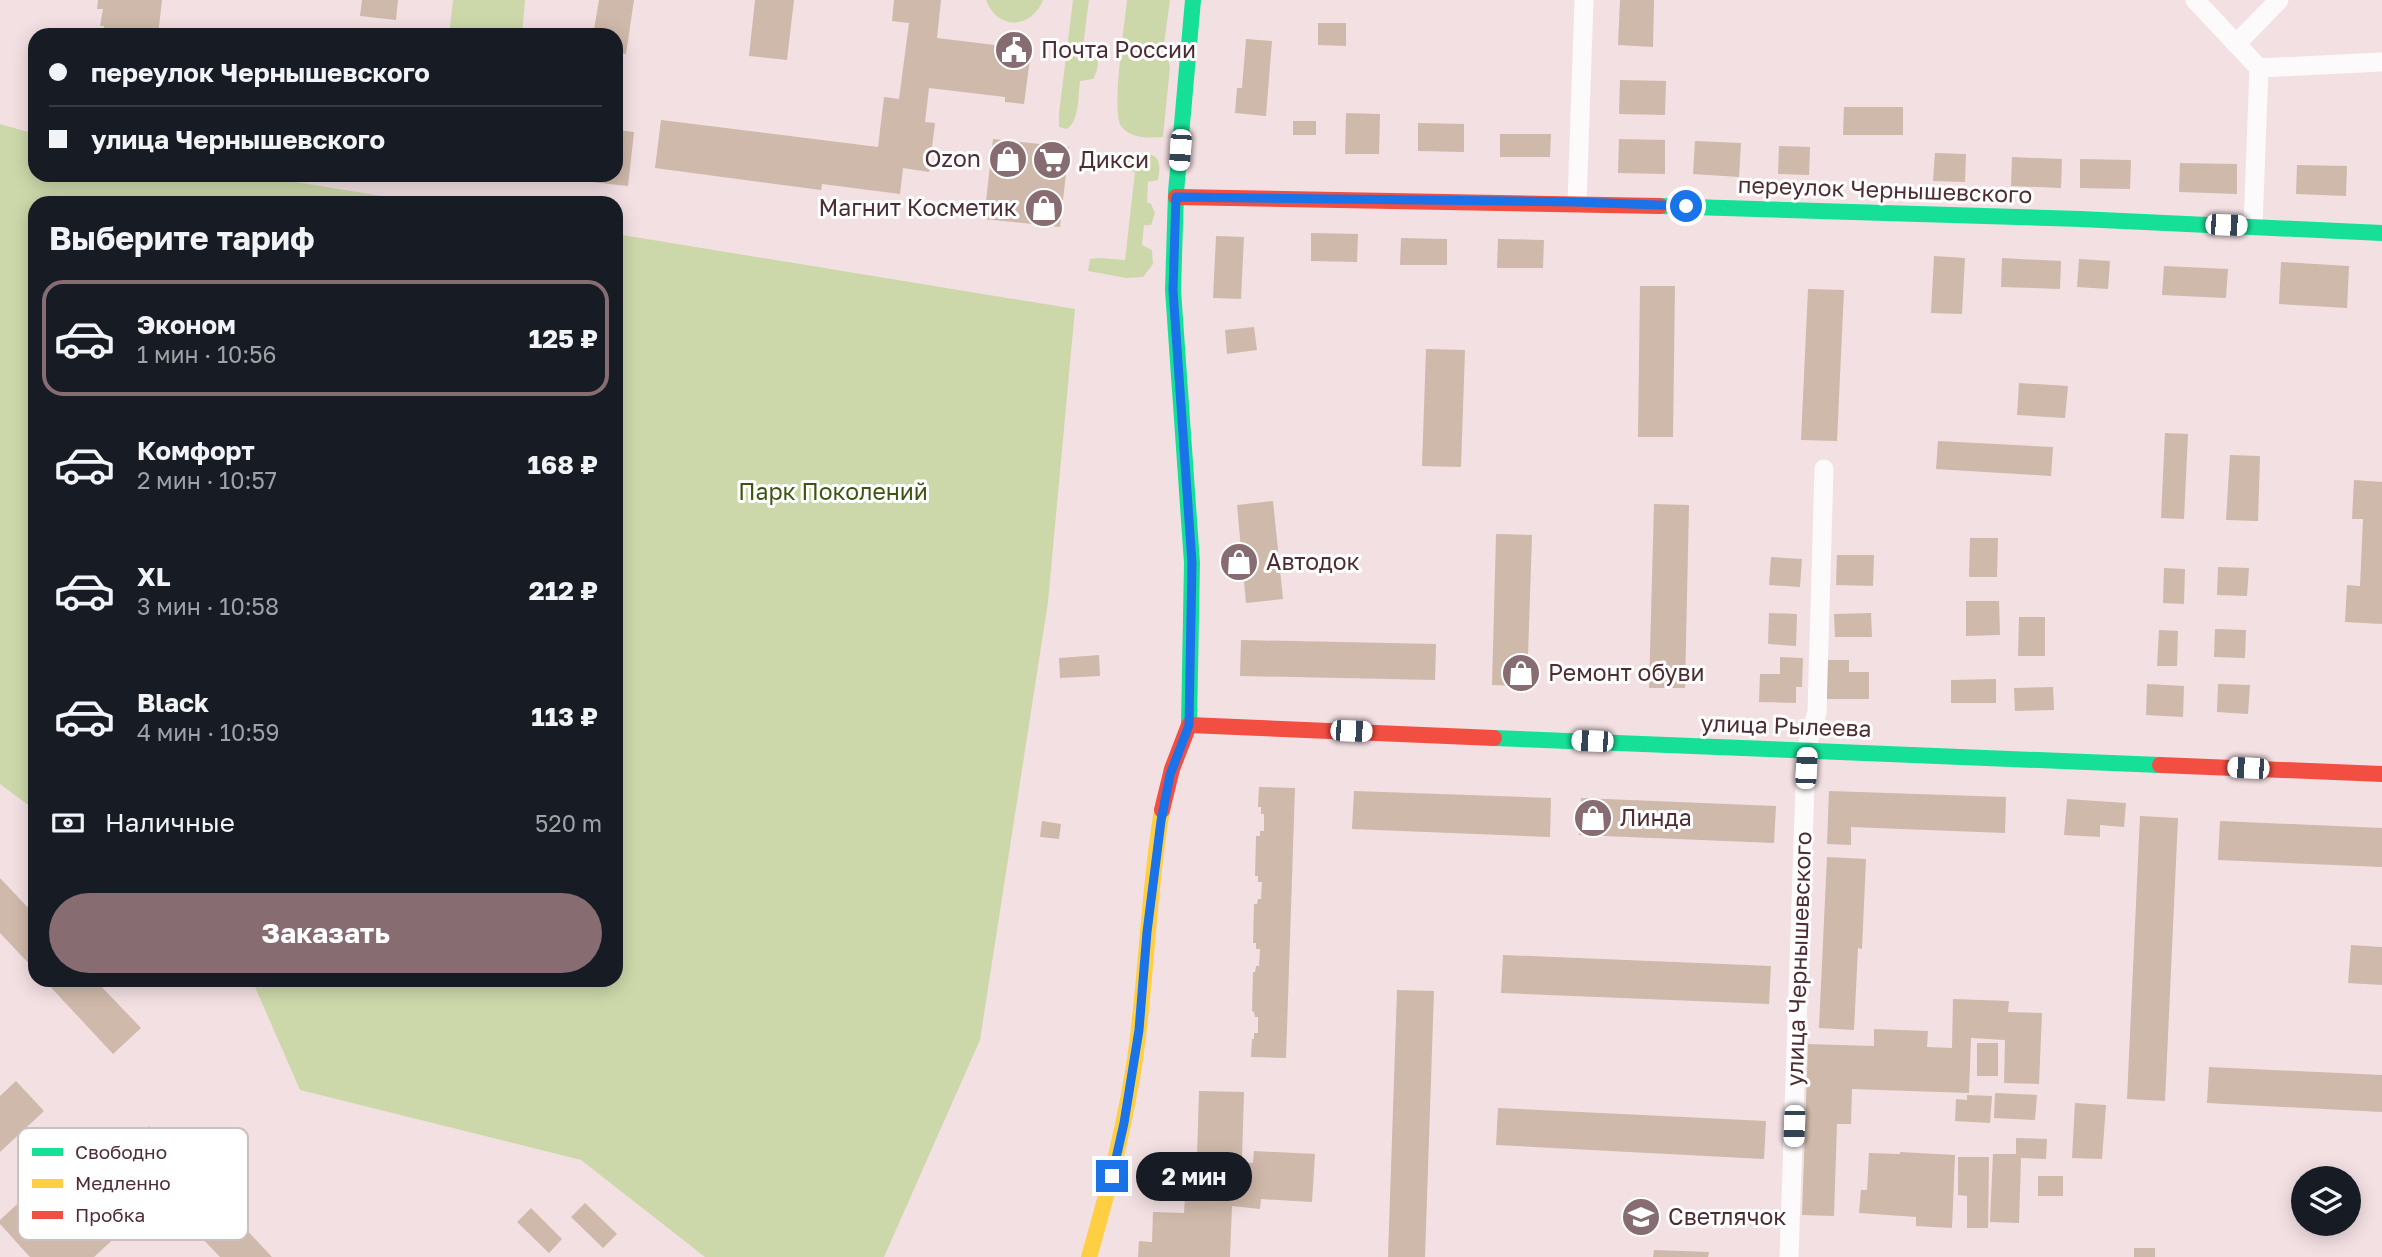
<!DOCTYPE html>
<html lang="ru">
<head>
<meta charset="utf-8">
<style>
	body { margin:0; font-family:"Golos Text",sans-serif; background:#20242c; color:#f1f3f6; height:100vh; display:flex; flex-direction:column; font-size:26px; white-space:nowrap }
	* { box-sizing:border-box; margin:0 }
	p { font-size:23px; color:#9ea1a6 }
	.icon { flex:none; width:38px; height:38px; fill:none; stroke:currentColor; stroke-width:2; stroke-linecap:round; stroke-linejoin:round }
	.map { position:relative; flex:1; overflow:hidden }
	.details { position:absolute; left:28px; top:196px; width:595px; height:791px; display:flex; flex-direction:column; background:#171b24; border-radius:21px; box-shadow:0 4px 18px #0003 }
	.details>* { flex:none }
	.top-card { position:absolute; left:28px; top:28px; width:595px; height:154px; border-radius:21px; box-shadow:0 4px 18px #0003; display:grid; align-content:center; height:154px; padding:0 21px; background:#171b24 }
	.buttons { position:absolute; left:2291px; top:1166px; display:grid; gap:14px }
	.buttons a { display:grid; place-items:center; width:70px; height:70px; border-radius:50%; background:#171b24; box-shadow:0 4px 18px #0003; font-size:35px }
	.end { position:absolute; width:32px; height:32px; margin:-16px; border:9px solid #1a73e8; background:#fff; box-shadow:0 0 0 4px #fff }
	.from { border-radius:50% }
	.bubble { position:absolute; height:49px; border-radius:24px; background:#171b24; box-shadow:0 4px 18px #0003; font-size:23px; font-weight:700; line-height:49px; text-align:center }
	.car { position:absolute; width:21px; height:42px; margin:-21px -10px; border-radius:9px; box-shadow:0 0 5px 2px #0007; background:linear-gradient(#fff 24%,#345 0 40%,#fff 0 76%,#345 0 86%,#fff 0) }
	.top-card b { display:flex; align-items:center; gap:24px; height:66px; font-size:26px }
	.top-card b+b { border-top:2px solid #363941 }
	.top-card i { width:18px; height:18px; background:#f1f3f6 }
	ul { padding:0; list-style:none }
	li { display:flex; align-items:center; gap:21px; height:116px; margin:0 14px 10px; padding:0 7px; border:4px solid transparent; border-radius:21px }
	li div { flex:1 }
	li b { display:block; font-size:26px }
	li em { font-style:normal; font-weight:700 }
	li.selected { border-color:#876c71 }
	li>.icon { width:63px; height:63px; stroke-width:1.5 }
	h2 { padding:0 21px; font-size:32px; line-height:84px }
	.pay { display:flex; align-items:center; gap:18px; height:77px; padding:0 21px; font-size:26px }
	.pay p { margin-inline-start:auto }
	.cta { display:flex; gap:14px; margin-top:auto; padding:14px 21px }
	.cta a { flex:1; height:80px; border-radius:42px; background:#876c71; color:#fff; font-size:28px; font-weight:700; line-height:80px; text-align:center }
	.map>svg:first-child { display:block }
	.green { fill:#cdd8aa }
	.building { fill:#cfb9aa }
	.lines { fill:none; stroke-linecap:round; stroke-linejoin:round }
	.street { stroke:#fdfafb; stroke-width:19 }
	.fast { stroke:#16e098; stroke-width:16 }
	.slow { stroke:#ffcf43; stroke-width:16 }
	.jam { stroke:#f24e42; stroke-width:16 }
	.route { stroke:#1a73e8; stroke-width:9 }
	.labels { text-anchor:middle; stroke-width:6; stroke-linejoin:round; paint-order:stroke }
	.poi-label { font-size:23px; fill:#4d2d33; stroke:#fff; text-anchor:start }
	.street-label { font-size:23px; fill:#4d2d33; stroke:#fff }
	.park-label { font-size:23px; fill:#3d5511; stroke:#fff }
	.key { fill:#fff; stroke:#cac0c2; stroke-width:2 }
	.key-label { font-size:19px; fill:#4d2d33 }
</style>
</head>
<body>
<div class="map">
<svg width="2382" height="1257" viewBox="0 0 2382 1257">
	<rect width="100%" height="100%" fill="#f3e0e3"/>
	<path class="green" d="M453,0h72l-3,35h-73z
		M986,0h57c-12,30 -46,30 -57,0z
		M1073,0h16l-7,54 15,4c2,8 0,14 -4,21l-13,2c-2,14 0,39 -13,48l-8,-2v-14z
		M1127,0h43l-6,44 6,23 -7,70c-13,1 -33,2 -42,-11 -10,-13 4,-105 6,-126z
		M0,124l35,10v41h218l172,28h-390v607l-35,-26z
		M1126,153c24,1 38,-3 32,27l-10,2 -1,20 4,2 4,9 -4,12h-7l-2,20 10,5 1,14 -10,13 -17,1 -38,-7 2,-12 10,-1 25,2 10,-88 -17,-5v-7z
		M616,234l459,75 -27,293 -68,438 -96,217h-179l-124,-97 -281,-70 -48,-110h364z"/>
	<path class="building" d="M98,0h64l-4,35h-55l1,-9h-4l3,-17h-6z
		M362,0h36l-2,20 -36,-4z
		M599,0h35l-8,54 -10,-1v-18h-23z
		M755,0h39l-7,60 -38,-4z
		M894,0h47l-4,38 74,9 1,-6 20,3 -8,60 -19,-2v-5l-76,-9 -4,34 10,1 -6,49 -26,-4 -3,26 -78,-10 -1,6 -166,-22 6,-48 217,27 6,-50 15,2 10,-76 -17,-2z
		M1620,0h34l-1,47 -35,-2z
		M1318,23h28v23l-28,-1z
		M1246,39l26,2 -6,75 -31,-3 2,-25h5z
		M1620,80l46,1 -1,34 -46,-1z
		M1844,107h59v28h-60z
		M1346,113l34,1 -1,40h-34z
		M1293,121h23v14h-23z
		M1418,123l46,1v28l-46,-1z
		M616,130l18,2 -6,54 -83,-9v-2h71z
		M1500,134h51l-1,23h-50z
		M993,139l76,8 -9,80 -76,-8z
		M1619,139l46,1v34l-47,-1z
		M1695,141l46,2 -2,34 -46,-3z
		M1779,146l31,1 -1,28 -31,-1z
		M1935,153l31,1 -1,28 -32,-1z
		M2012,157l50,2 -1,29 -50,-2z
		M2080,159l51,1 -1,29 -50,-1z
		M2180,163l57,1v30l-58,-2z
		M2297,165l50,1 -1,30 -50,-2z
		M1311,233l47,1 -1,28 -46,-1z
		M1216,236l28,1 -3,62 -28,-1z
		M1401,238l46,1v26h-47z
		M1498,239l46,1 -1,28h-46z
		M1934,256l31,2 -3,56 -31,-1z
		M2002,258l59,3 -1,28 -59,-2z
		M2079,259l31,2 -2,28 -31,-2z
		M2281,262l68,4 -2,42 -68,-4z
		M2164,266l64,3 -2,29 -64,-3z
		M1640,286h35l-2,151h-35z
		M1808,289l36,1 -7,151 -36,-1z
		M1254,327l3,23 -30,4 -2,-24z
		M1426,349l39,1 -4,117 -39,-1z
		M2019,383l49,3 -3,32 -48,-3z
		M2165,433l23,1 -4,85 -23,-1z
		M1938,441l115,6 -2,29 -115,-7z
		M2230,455l30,1 -2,65 -32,-1z
		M2354,480l28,2v142l-37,-2 2,-37 13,1 3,-67h-11z
		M1273,501l10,98 -37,4 -9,-98z
		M1654,504l35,1 -4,183h-36z
		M1496,534l36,1 -5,151 -35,-1z
		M1970,538h28l-1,39h-28z
		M1837,555h37l-1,31 -37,-1z
		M1771,557l31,2 -2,28 -31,-2z
		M2218,567l31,1 -2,28 -30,-1z
		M2164,568l21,1 -1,35 -21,-1z
		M1966,601h33l1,34 -34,1z
		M1769,613l28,1 -1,32 -28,-2z
		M1871,613l1,24h-37l-1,-23z
		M2019,617h26v39h-27z
		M2215,629l31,1 -1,28 -31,-1z
		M2159,630l19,1 -1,35h-20z
		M1241,640l195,4 -1,36 -195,-4z
		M1099,655l1,21 -40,2 -1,-20z
		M1780,657l23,1 -1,29h-6v16l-37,-1 1,-28h20z
		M1827,660h22v12h20v27h-42z
		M1996,679v24h-45v-23z
		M2147,684l37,2 -1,31 -37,-2z
		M2218,684l32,1 -2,29 -31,-2z
		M2053,687l1,23 -39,1 -1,-23z
		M1259,787l36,1 -9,270 -35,-1 1,-18h2v-6h4v-16h-3l-1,-5 -2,-1 1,-39h2l1,-6h3l1,-17h-4v-6h-3l1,-39h3l1,-5h3l1,-17h-4v-6h-3l1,-40h4v-5h4v-17h-3v-7h-3z
		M1354,791l197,7 -1,39 -198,-8z
		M1829,791l177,6 -1,36 -154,-6v18l-24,-1z
		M1581,798l195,8 -2,37 -195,-8z
		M2067,799l59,4 -2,24 -24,-2v12l-36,-2z
		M2140,816l38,2 -13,283 -38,-2z
		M1042,821l19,3 -2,15 -19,-2z
		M2220,821l162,7v39l-164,-7z
		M1827,857l39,2 -4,90 -4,-1 -4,82 -35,-2z
		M0,878l35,37v55l-35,-37z
		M2351,945l31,2v38l-34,-2z
		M1503,955l268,11 -2,38 -268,-11z
		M44,980h51l46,48 -28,26z
		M1397,990l37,1 -9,266h-37z
		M1953,999l56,2 -1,11 34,1 -3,71 -35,-1 1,-43 -34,-2 -2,55 -117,-4 -1,35h-14l-3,92 -32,-1 6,-171 66,2v-17l54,2 -1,16 25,1z
		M1977,1043h21v33h-21z
		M2209,1067l173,8v37l-175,-9z
		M16,1081l28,30 -44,41v-56z
		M1199,1091l45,1 -2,66 -45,-1z
		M1995,1093l42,2 -2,25 -41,-2z
		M1967,1095l25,1 -2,27 -35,-2 1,-22 11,1z
		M2075,1103l31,2 -4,54 -30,-1z
		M1498,1108l268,13 -2,38 -268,-14z
		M149,1126l123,131h-52l-59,-62 -67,62h-64l-30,-33v-4l66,-61 42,47 34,-32 -20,-22z
		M2016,1138l31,1 -1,20 -25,-1 -2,65 -29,-1 3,-68h23z
		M1254,1151l61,3 -3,48 -51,-3 -1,10 -28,-3 -2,51h-92l1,-16 13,1 1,-30 31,1 2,-34 27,1v26l2,-45 38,2z
		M1900,1152l55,3 -3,73 -36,-2v-9l-57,-4 2,-23h6l2,-37 31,1z
		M1958,1157h31l-1,71h-21v-32l-9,-1z
		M2038,1176h25v20h-25z
		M585,1203l32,31 -14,14 -32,-31z
		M531,1208l31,31 -13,14 -32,-31z
		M2134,1248h21v9h-21z
		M1654,1250l55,2 -1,5h-55z"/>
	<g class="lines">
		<path class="street" d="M2195,0l64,68 -6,158
			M2236,44l43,-44
			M2259,68l123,-6
			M1577,203l7,-203
			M1789,1257l16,-471 1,-36 11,-38 7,-243"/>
		<path class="fast" d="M1660,206l420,13 302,14
			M1189,725l3,-162 -19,-273 3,-98 17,-192
			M1494,738l666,27"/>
		<path class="slow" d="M1089,1257c19,-65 36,-131 46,-198 12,-83 13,-167 27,-249"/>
		<path class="jam" d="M1176,197l484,9
			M2160,765l222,9
			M1162,810l10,-41 17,-44 305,13"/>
	</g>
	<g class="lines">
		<path class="route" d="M1112,1176l12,-53 15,-93 8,-98 14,-111 9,-46 19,-50 3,-162 -19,-273 3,-93 401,5 109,4"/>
	</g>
	<defs>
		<symbol id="civic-disc" viewBox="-11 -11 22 22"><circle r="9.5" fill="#876c71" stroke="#fff"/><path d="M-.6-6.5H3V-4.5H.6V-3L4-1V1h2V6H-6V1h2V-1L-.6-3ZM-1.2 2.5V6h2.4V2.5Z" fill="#fff"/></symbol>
		<symbol id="shop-disc" viewBox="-11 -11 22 22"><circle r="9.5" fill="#876c71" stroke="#fff"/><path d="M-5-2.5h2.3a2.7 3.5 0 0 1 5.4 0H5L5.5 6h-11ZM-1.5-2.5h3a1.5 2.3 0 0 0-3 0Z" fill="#fff"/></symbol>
		<symbol id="supermarket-disc" viewBox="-11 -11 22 22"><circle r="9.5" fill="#876c71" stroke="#fff"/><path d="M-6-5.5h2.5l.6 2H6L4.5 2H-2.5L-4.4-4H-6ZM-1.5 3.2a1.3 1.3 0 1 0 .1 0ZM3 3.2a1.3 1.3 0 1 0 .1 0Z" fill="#fff"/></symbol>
		<symbol id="school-disc" viewBox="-11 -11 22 22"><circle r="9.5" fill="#876c71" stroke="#fff"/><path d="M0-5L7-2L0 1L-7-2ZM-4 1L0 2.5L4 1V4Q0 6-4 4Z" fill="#fff"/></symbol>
	</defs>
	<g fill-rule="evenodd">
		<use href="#civic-disc" x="992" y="28" width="44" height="44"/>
		<use href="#shop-disc" x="986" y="137" width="44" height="44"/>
		<use href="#supermarket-disc" x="1030" y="138" width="44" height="44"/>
		<use href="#shop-disc" x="1022" y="186" width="44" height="44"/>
		<use href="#shop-disc" x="1217" y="540" width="44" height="44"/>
		<use href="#shop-disc" x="1499" y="651" width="44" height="44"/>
		<use href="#shop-disc" x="1571" y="796" width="44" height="44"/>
		<use href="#school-disc" x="1619" y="1195" width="44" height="44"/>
	</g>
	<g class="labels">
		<g class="poi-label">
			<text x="1041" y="58">Почта России</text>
			<text x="981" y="167" text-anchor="end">Ozon</text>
			<text x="1079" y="168">Дикси</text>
			<text x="1017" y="216" text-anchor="end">Магнит Косметик</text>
			<text x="1266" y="570">Автодок</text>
			<text x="1548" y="681">Ремонт обуви</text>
			<text x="1620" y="826">Линда</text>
			<text x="1668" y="1225">Светлячок</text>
		</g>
		<g class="street-label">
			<text transform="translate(1885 190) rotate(2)" y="8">переулок Чернышевского</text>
			<text transform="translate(1786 726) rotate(2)" y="8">улица Рылеева</text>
			<text transform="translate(1799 959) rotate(-88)" y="8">улица Чернышевского</text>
		</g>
		<g class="park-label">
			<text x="833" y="500">Парк Поколений</text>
		</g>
	</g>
	<rect x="18" y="1128" width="230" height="112" rx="10" class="key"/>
	<rect x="32" y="1148" width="31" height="8" fill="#16e098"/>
	<rect x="32" y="1179" width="31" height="9" fill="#ffcf43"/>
	<rect x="32" y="1211" width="31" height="8" fill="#f24e42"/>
	<g class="key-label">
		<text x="75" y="1159">Свободно</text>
		<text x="75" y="1190">Медленно</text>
		<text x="75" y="1222">Пробка</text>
	</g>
</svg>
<div class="buttons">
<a><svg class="icon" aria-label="layers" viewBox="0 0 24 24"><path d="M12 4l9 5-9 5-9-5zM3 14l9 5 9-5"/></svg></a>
</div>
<i class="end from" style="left:1686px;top:206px"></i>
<i class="end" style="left:1112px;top:1176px"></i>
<div class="bubble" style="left:1136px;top:1152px;width:116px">2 мин</div>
<i class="car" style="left:1180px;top:150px;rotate:184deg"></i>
<i class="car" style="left:2226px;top:225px;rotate:92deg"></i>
<i class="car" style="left:1351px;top:731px;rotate:92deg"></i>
<i class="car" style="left:1592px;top:741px;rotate:272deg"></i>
<i class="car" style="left:1806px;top:768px;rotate:3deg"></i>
<i class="car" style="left:2248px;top:768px;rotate:273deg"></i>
<i class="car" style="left:1794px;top:1126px;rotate:182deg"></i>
<div class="top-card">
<b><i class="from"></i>переулок Чернышевского</b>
<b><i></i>улица Чернышевского</b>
</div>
<section class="details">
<h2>Выберите тариф</h2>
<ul>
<li class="selected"><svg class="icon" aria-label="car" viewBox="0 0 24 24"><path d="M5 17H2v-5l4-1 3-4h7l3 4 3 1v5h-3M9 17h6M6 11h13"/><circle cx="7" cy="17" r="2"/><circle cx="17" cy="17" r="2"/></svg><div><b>Эконом</b><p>1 мин · 10:56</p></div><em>125 ₽</em></li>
<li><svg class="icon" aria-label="car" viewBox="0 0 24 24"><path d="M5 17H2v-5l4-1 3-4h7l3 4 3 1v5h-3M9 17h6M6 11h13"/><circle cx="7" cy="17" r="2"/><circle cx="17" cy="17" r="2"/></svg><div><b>Комфорт</b><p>2 мин · 10:57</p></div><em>168 ₽</em></li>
<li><svg class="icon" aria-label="car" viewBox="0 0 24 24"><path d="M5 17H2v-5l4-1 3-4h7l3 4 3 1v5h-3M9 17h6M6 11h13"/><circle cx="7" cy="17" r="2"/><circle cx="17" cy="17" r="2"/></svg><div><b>XL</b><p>3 мин · 10:58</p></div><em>212 ₽</em></li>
<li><svg class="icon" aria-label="car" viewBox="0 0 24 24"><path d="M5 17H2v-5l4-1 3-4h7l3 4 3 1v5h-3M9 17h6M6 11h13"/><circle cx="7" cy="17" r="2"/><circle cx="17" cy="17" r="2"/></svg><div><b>Black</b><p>4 мин · 10:59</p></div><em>113 ₽</em></li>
</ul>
<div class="pay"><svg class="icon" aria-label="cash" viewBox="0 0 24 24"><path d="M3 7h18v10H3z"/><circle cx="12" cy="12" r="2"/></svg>Наличные<p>520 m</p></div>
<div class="cta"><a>Заказать</a></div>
</section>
</div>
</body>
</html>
